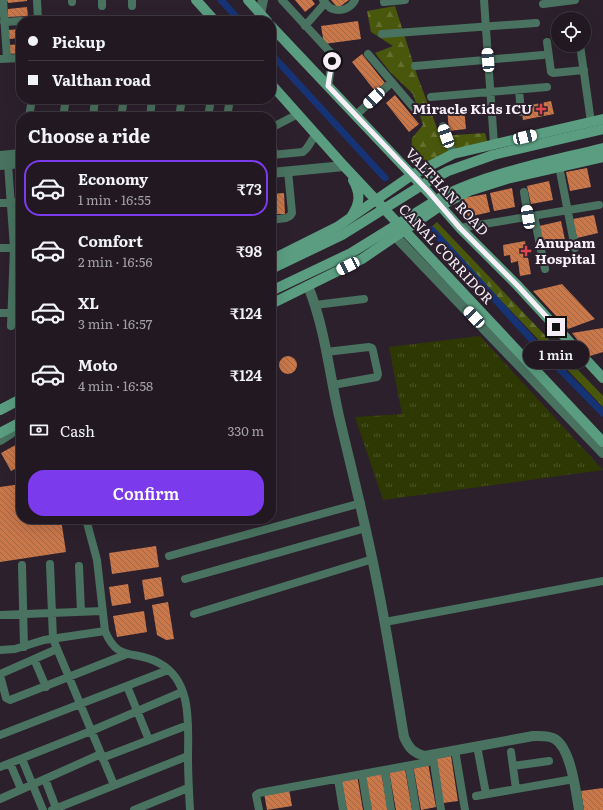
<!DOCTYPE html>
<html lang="en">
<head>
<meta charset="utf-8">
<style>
	body { margin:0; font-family:Literata,serif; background:#2d252e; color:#f1f3f6; height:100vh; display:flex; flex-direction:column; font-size:15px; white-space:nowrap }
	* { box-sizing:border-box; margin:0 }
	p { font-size:13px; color:#a2a0a5 }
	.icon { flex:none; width:22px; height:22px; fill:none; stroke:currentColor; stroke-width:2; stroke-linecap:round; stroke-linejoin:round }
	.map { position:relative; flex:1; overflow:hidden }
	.details { position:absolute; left:16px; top:112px; width:260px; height:412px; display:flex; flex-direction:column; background:#211821; border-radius:16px; box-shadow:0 4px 16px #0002,0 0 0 1px #3e373f }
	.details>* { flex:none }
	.guide { position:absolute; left:16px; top:16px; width:260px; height:88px; border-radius:16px; box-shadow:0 4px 16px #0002,0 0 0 1px #3e373f; display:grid; align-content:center; height:88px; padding:0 12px; background:#211821 }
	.controls { position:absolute; left:551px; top:12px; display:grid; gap:8px }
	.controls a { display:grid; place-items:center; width:40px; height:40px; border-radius:50%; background:#211821; box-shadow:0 4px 16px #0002,0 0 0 1px #3e373f; font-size:20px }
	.end { position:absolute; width:18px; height:18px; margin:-9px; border:5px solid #f7eff7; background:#111; box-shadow:0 0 0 2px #111 }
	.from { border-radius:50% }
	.bubble { position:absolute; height:28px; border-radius:14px; background:#211821; box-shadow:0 4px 16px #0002,0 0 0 1px #3e373f; font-size:13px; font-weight:600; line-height:28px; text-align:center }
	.car { position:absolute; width:12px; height:24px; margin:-12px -6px; border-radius:5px; box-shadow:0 0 3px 1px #0007; background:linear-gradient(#fff 24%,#345 0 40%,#fff 0 76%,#345 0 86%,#fff 0) }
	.guide b { display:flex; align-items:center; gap:14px; height:38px; font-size:15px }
	.guide b+b { border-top:1px solid #3e373f }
	.guide i { width:10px; height:10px; background:#f1f3f6 }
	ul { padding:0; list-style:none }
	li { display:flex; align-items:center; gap:12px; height:56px; margin:0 8px 6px; padding:0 4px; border:2px solid transparent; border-radius:16px }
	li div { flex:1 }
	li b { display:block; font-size:15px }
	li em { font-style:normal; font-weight:600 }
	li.selected { border-color:#7c3aed }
	li>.icon { width:36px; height:36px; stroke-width:1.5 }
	h2 { padding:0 12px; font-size:18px; line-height:48px }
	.pay { display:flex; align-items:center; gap:10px; height:44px; padding:0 12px; font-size:15px }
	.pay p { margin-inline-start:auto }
	.cta { display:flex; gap:8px; margin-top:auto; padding:8px 12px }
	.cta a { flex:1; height:46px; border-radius:16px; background:#7c3aed; color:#fff; font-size:16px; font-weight:600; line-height:46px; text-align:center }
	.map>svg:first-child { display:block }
	.grass { fill:url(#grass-tufts) }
	.forest { fill:url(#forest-firs) }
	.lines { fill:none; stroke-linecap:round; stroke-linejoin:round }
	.canal { stroke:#163376; stroke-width:7 }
	.building { fill:url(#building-back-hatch) }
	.minor { stroke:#497260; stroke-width:8 }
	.tertiary { stroke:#497260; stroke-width:10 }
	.secondary { stroke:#5a9d81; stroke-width:10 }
	.secondary-bridge { stroke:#5a9d81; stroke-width:10 }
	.route { stroke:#f7eff7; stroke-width:5 }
	.health-dot { fill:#e0444e; stroke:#2c202c; stroke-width:1.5 }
	.labels { text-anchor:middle; stroke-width:4; stroke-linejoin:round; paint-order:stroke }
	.poi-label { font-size:14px; font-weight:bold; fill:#f7eff7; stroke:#2c202c; text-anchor:end }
	.street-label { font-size:14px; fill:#f7eff7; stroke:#2c202c }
</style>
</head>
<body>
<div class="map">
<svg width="603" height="810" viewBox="0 0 603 810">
	<defs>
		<pattern id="grass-tufts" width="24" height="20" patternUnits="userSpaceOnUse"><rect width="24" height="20" fill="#2e3803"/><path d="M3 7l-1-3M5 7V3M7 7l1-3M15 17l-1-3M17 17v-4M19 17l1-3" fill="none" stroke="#4d5528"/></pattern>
		<pattern id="forest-firs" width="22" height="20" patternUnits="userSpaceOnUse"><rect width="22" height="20" fill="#49570c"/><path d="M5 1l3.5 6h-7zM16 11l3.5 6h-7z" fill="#646f30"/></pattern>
		<pattern id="building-back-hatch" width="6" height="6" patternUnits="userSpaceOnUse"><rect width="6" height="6" fill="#ca774a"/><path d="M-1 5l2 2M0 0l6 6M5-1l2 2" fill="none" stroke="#9d674a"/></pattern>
	</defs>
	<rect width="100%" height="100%" fill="#2c202c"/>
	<path class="grass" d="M480,336l123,134 -220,30 -28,-83 47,-3 -13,-67z"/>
	<path class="forest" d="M395,6l22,69 23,61 45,-3 3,11 -59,19 -18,-11 1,-14 11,-13 -10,-31 -23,-22 -15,-19 18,-7 -22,-14 -4,-21z
		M437,222l166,174v11l-138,-144 -37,-33z"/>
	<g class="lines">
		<path class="canal" d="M221,0l19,21
			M271,54l114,124
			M432,230l111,122 60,61"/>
	</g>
	<path class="building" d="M7,0h20v1l-19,2z
		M295,0h17l3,4 -10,8z
		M331,0h18l-11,8z
		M27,7l1,9 -20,1v-8z
		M358,21l3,18 -37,5 -3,-18z
		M21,29v9l-12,1 -1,-9z
		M21,44v9l-11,1 -1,-9z
		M362,54l23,29 -10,8 -23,-29z
		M395,95l24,29 -10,8 -23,-29z
		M551,101l3,13 -31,6 -2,-13z
		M464,107l2,22 -17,2 -2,-23z
		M587,168l4,19 -21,4 -4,-19z
		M549,181l4,19 -22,4 -4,-18z
		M512,188l3,19 -21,4 -4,-18z
		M284,193l1,21h-14v-20z
		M486,194l4,18 -22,5 -4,-19z
		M594,215l4,18 -21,5 -4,-19z
		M561,221l4,19 -22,4 -4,-18z
		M525,241l6,33 -11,2 -2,-15 -7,2 -1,-8 -6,1 -1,-11z
		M562,284l33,35 -27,10 -35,-38z
		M603,328v24l-13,4 -18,-23z
		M279 365a9 9 0 1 1 18 0a9 9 0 1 1-18 0Z
		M21,442v24l-10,5 -10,-18z
		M21,484v35h40l5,33 -66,10v-75z
		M156,546l3,21 -47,7 -3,-21z
		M161,577l3,19 -19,4 -3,-20z
		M128,584l3,19 -19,3 -3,-19z
		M168,602l6,37 -8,1 -9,-5 -5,-30z
		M144,611l3,21 -30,5 -4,-21z
		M451,756l7,45 -15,2 -8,-44z
		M428,763l8,44 -15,3 -8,-45z
		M405,769l7,41h-16l-7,-39z
		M381,772l7,38h-16l-7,-35z
		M357,775l6,35h-16l-6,-32z
		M603,788v22h-19l-3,-19z
		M289,789l3,17 -25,4 -3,-17z"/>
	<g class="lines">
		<path class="minor" d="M3,0l4,58
			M37,0l1,21
			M102,0v6
			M132,0v6
			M282,0l48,52 2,9 -4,25
			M323,0c3,3 5,8 10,9 9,3 18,-1 22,-9
			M484,0l10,144
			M72,2v-2
			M384,2l21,-2
			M543,4l32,-4
			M4,22l17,-1
			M305,26l20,-23
			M382,34l154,-11
			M547,42l4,30 2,1 31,-3
			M580,45l11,77
			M368,54l46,54
			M0,59l21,-1
			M415,66l128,-11
			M519,90l2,22
			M431,97l116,-10
			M30,115l10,2
			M356,115l36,-33
			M29,117l3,-18
			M63,117l3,-18
			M93,117l2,-18
			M121,117l3,-18
			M150,117l2,-18
			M179,117l3,-18
			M208,117l3,-18
			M227,117l3,-18
			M443,126l10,28
			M271,128l27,-14
			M271,132l3,22
			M271,155l32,-3 4,-4 9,-14
			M8,164l6,84 -3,78
			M559,166l16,82
			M524,192l4,25
			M0,203l21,-1
			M534,216l11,53
			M271,220l15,-2 4,-2 2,-3 -4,-42
			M460,228l139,-23
			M0,248h21
			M315,305l49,-6
			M0,313h12
			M326,352l43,-5 3,1 1,3 5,23 -1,3 -44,8
			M86,519l11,41 8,71c13,32 29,18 54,32 34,18 29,63 29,95 0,17 1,35 2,52
			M169,556l192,-53
			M50,564l3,75 61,146
			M22,565l2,82
			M79,566l2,46
			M185,579l181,-51
			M194,614l179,-55
			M0,615l102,-4
			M385,622l218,-41
			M0,650l15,-1 29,-9 61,-9
			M34,659l12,28
			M0,674l57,-25
			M0,675l6,23 4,2 117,-46
			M127,686l22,54
			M0,735l168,-65
			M477,746l9,48
			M455,750l10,60
			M511,752l5,37
			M433,757l8,53
			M102,758l86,-33
			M22,759l21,51
			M10,763l11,26
			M409,766l7,44
			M513,766l36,-5
			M0,767l91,-36 91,-39
			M385,770l6,40
			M362,774l6,36
			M45,779l11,29
			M338,779l5,31
			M476,796l98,-17
			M0,799l101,-45
			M52,810l136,-54
			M134,810l54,-22
			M259,810l-3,-15 3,-2 174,-32"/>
		<path class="tertiary" d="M260,14l3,-14
			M0,156l21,-2
			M0,165l21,-2
			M271,173l73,-7
			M396,237l207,216
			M308,286c17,42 21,86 31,130 11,47 23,94 33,142 13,59 22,119 32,179 5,11 9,16 21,19l108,-20c7,0 16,-1 22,3 16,10 21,53 24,71
			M0,440l11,-7 8,-10"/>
		<path class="secondary" d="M196,0l19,21
			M248,0l19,21
			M271,26l158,167 31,35 57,57 86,93
			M271,84l73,82 259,276
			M351,217c9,-13 10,-23 2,-37
			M271,260l66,-33 75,-52 41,-21 150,-35
			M271,304l91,-45 78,-53 29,-15 38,-12 96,-22
			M0,410l21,-11
			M0,433l21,-11"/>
		<path class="secondary-bridge" d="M271,269l71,-34 85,-53 21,-11 45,-16 110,-26
			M271,291l80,-38 92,-57c48,-24 109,-35 160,-48"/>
	</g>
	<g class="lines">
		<path class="route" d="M332,61l-4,25 101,106 31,36 57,57 39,42"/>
	</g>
	<g class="health-dot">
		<path d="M539 103h4v4h4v4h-4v4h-4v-4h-4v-4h4z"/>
		<path d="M524 245h4v4h4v4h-4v4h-4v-4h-4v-4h4z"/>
	</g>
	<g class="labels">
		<g class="poi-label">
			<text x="532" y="114">Miracle Kids ICU</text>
			<text x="535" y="248" text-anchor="start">Anupam<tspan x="535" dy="16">Hospital</tspan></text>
		</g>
		<g class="street-label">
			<text transform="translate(447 192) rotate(47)" y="5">VALTHAN ROAD</text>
			<text transform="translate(446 254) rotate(47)" y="5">CANAL CORRIDOR</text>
		</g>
	</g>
</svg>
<div class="controls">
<a><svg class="icon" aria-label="locate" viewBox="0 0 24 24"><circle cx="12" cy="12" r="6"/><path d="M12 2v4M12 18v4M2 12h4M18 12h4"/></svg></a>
</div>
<i class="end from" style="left:332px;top:61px"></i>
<i class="end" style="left:556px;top:327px"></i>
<div class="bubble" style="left:523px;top:341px;width:66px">1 min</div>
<i class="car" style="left:488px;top:60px;rotate:356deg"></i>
<i class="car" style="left:374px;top:98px;rotate:227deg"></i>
<i class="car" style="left:446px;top:136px;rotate:340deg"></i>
<i class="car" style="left:525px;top:137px;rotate:77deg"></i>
<i class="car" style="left:528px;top:217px;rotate:351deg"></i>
<i class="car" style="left:348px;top:266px;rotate:243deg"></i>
<i class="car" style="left:474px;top:317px;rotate:317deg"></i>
<div class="guide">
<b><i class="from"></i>Pickup</b>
<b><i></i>Valthan road</b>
</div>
<section class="details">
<h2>Choose a ride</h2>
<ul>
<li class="selected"><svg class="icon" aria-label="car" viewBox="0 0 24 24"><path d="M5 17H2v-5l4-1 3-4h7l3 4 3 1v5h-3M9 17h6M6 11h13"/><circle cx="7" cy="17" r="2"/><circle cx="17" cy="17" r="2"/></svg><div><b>Economy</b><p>1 min · 16:55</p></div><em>₹73</em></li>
<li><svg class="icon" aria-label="car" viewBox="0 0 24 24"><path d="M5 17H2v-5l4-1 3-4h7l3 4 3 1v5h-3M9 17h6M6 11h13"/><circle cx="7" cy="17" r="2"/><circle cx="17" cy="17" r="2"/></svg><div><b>Comfort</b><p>2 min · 16:56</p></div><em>₹98</em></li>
<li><svg class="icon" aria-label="car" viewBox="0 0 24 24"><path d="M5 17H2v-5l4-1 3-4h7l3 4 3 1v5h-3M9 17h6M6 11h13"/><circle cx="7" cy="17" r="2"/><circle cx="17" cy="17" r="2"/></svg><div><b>XL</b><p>3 min · 16:57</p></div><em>₹124</em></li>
<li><svg class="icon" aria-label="car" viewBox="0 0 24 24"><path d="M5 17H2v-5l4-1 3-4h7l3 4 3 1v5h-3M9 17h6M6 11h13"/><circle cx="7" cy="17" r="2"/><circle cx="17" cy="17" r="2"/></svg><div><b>Moto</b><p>4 min · 16:58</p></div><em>₹124</em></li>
</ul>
<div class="pay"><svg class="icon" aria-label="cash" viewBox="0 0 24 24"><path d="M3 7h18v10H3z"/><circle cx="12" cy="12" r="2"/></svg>Cash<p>330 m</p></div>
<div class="cta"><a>Confirm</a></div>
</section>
</div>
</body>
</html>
